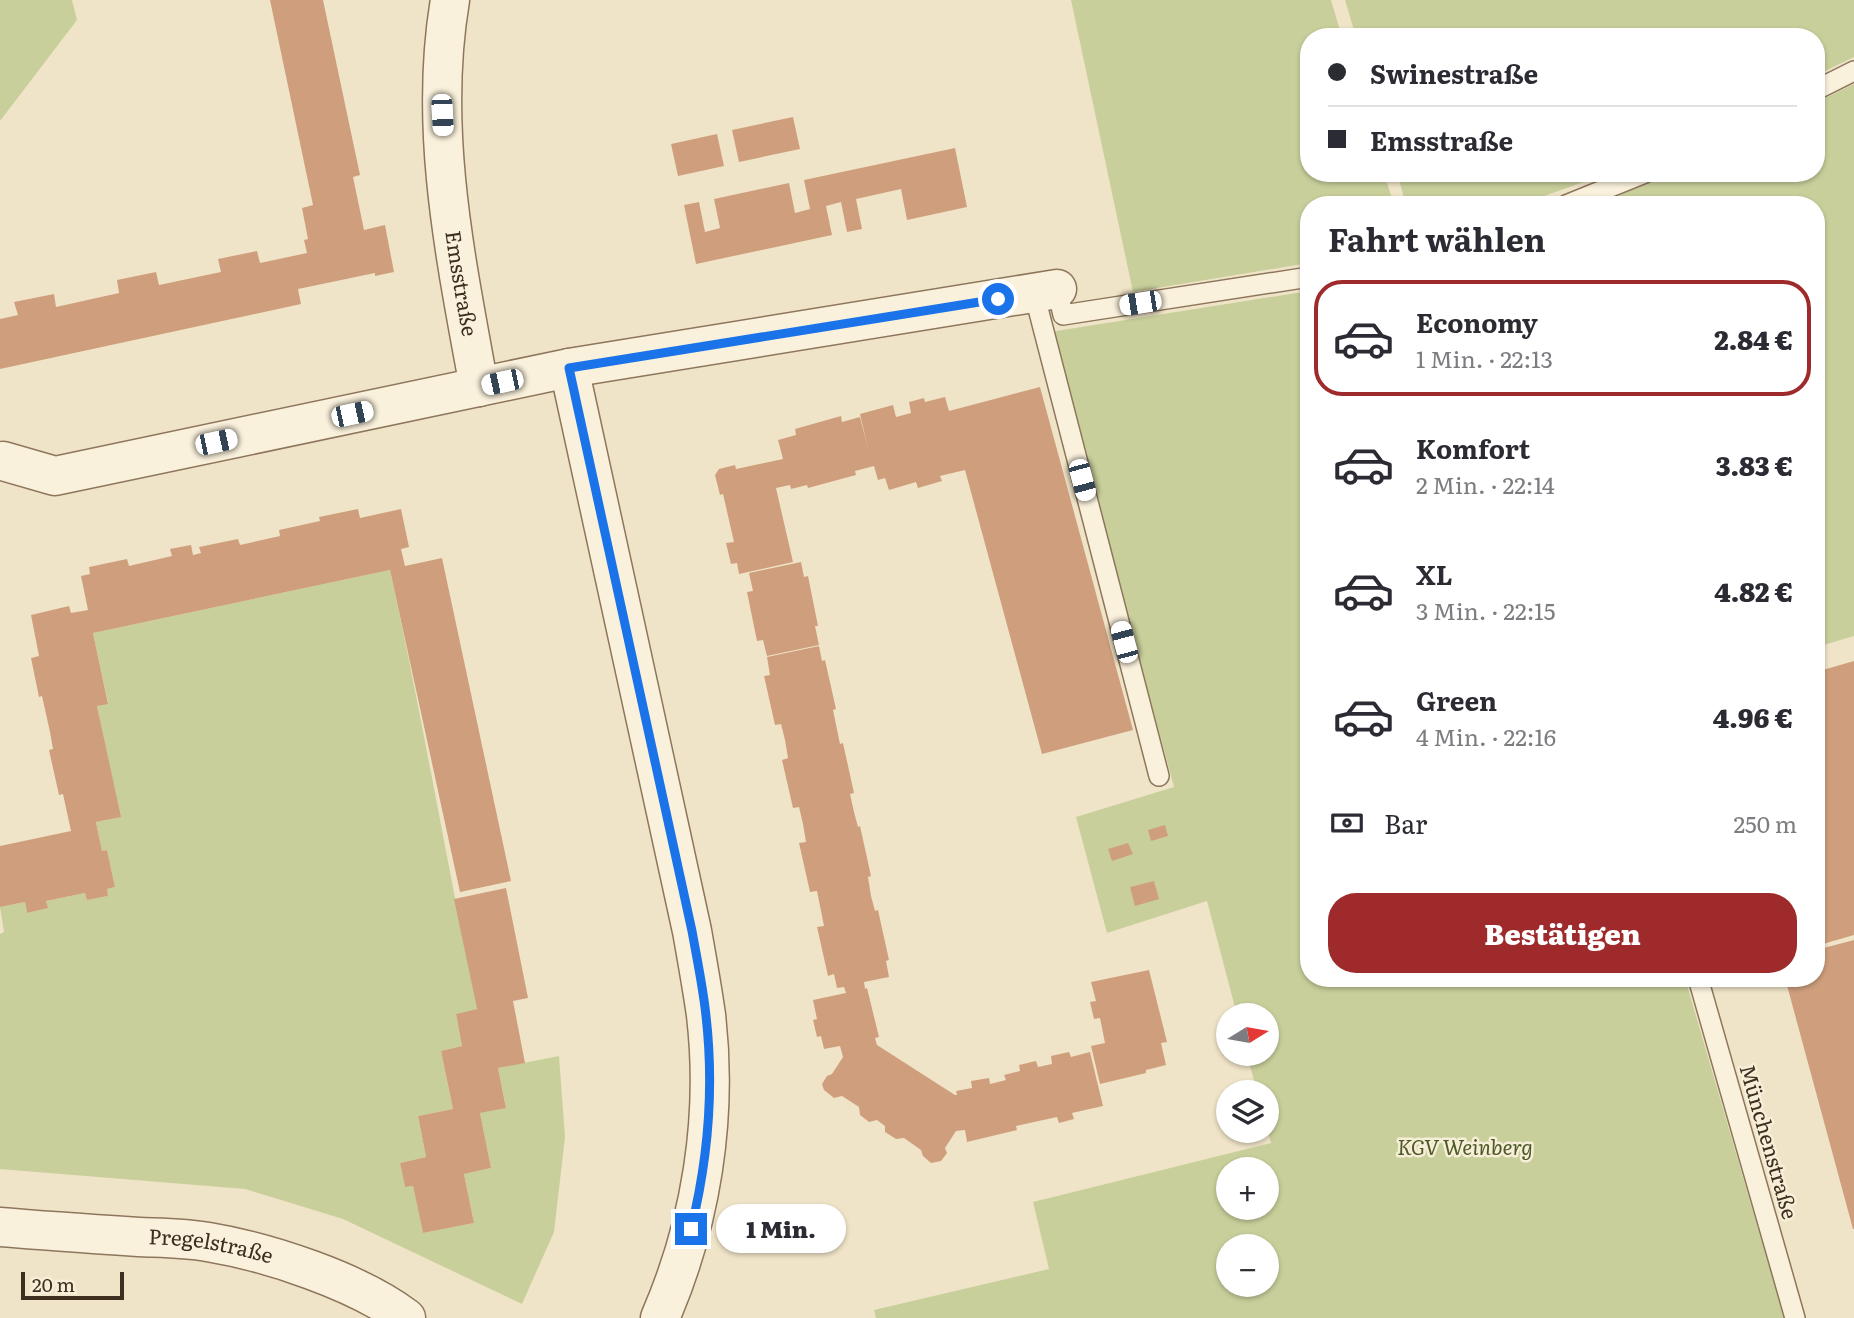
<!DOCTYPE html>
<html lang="de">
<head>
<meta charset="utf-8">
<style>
	body { margin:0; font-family:Literata,serif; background:#f2f2f3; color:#2b2b33; height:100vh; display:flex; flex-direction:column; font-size:26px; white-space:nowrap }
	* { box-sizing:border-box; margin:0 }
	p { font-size:23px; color:#7c7c81 }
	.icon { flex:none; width:38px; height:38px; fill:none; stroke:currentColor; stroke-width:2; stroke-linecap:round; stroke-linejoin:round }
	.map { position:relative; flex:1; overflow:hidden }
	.panel { position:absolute; left:1300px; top:196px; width:525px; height:791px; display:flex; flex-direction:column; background:#fff; border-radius:28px; box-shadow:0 2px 5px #0004 }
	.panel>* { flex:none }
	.banner { position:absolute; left:1300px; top:28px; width:525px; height:154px; border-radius:28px; box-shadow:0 2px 5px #0004; display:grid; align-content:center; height:154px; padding:0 28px; background:#fff }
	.needle { width:46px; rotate:79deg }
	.tools { position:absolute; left:1216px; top:1003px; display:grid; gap:14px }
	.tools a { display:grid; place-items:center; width:63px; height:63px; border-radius:50%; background:#fff; box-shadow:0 2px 5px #0004; font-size:35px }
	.scale { position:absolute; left:21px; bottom:18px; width:103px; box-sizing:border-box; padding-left:7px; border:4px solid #3d2e20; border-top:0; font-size:19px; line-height:24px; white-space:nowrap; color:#3d2e20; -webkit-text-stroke:5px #f7eed8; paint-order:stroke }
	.end { position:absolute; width:32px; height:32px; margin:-16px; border:9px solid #1a73e8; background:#fff; box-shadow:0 0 0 4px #fff }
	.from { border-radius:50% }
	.bubble { position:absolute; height:49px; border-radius:24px; background:#fff; box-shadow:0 2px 5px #0004; font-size:23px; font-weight:800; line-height:49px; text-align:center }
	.car { position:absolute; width:21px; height:42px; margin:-21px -10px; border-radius:9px; box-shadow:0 0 5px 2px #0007; background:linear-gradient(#fff 24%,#345 0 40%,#fff 0 76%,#345 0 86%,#fff 0) }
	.banner b { display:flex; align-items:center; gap:24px; height:66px; font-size:26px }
	.banner b+b { border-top:2px solid #e1e1e2 }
	.banner i { width:18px; height:18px; background:#2b2b33 }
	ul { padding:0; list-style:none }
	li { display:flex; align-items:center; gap:21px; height:116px; margin:0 14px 10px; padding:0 14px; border:4px solid transparent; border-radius:28px }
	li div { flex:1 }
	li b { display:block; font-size:26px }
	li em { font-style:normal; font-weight:800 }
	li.active { border-color:#9e2a2b }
	li>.icon { width:63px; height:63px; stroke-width:1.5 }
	h2 { padding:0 28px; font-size:32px; line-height:84px }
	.pay { display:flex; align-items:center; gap:18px; height:77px; padding:0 28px; font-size:26px }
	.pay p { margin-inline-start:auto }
	.cta { display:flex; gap:14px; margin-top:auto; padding:14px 28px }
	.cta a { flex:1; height:80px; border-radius:28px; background:#9e2a2b; color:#fff; font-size:28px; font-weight:800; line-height:80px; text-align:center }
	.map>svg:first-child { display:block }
	.green { fill:#c9cf9b; fill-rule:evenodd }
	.building { fill:#cf9f7d }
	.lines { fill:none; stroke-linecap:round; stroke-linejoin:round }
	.service-casing { stroke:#8d765c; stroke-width:22 }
	.minor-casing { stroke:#8d765c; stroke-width:41 }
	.service { stroke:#faf1dc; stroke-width:19 }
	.minor { stroke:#faf1dc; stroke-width:38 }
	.route { stroke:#1a73e8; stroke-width:9 }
	.labels { text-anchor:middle; stroke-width:5; stroke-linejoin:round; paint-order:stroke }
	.street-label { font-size:21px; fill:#3d2e20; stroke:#f7eed8 }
	.park-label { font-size:21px; font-style:italic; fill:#4d5a26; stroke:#f7eed8 }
</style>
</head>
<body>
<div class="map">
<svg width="1854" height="1318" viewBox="0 0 1854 1318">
	<rect width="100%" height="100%" fill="#f0e4c8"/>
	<path class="green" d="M0,0h72l5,20 -77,101z
		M1071,0h260l11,37h-33v136h75l10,32h-85v58l-176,29z
		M1345,0h509v57l-37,18 -1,-38h-460z
		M1854,84v552l-37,11 -1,-442h-216l66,-32h150l1,-71z
		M1397,173h212l-90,32h-113z
		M1309,291v687h376l99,340h-908l-2,-8 175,-41 -16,-67 238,-59 -4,-15v-36h-10l-10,-38h20v-39h-30l-30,-114 -100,32 -31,-116 98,-30 -124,-455zM1228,1169h39v39h-39zM1228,1246h39v38h-39z
		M390,570c32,146 57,293 87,439l-21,5 6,32 -21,5 12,58 -35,7 8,41 -26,6 5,24 8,-1 10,47 51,-10 -10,-49 27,-6 -11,-55 26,-6 -8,-39 61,-12 6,81 -11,95 -32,72 -179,-85 -98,-30 -245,-20v-235l4,-2 -4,-25 25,-5 2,11 20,-5 -1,-7 39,-8 2,7 21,-4 -1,-7 8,-2 -8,-37 -5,1 -6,-29 24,-5 -23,-111 11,-3 -15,-70z"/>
	<path class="building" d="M270,0h53l37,175 -7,2 11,53 21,-5 9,47 -19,4v-3l-77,16 3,15 -301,65v-50l18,-4 -4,-13 40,-8 2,13 63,-14 -2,-13 39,-8 3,13 62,-13 -3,-13 39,-8 3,12 47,-10 -3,-13 4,-1 -6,-31 11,-3z
		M793,117l7,32 -61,13 -7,-32z
		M717,134l7,32 -46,10 -7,-32z
		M955,148l12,59 -60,13 -6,-31 -45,10 6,30 -15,3 -6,-30 -15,4 6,29 -136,29 -12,-59 15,-3 6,30 15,-4 -6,-29 75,-16 6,30 15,-4 -6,-29z
		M1040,387l93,343 -91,24 -77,-284 -25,6 2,5 -24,7 -2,-6 -27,8 -4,-12 -7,2 -4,-14 -19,5 1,4 -48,13 -1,-3 -16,4 -1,-4 -14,3 17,74 -54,12 -2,-11 -6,1 -5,-21 8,-1 -11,-48 -3,1 -5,-20 4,-6 16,-4 1,4 47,-10 -5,-19 18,-5 -1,-6 46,-13 1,6 18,-5 8,31 -8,-34 33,-9 3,12 15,-4 -2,-11 15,-4 1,4 20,-5 4,14z
		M358,509l2,9 41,-9 8,38 -8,2 4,17 37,-8 69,323 -51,11 -70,-322 -297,63 15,71 -11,2 24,111 -25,5 6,29 5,-1 8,37 -8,2 1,7 -21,4 -2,-7 -39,8 2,7 -21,5 -2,-11 -25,5v-61l71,-15 -8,-37 -4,1 -10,-45 4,-1 -3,-17 -8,-36 -3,1 -8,-39 8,-2 -8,-41 38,-9 2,7 17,-3 -7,-34 9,-2 -1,-7 38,-8 2,7 43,-10 -2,-7 21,-4 2,10 8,-2 -2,-6 39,-8 2,6 40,-9 -1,-6 41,-9 -1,-4z
		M801,562l3,15 4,-1 10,50h-3l4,19 -52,11 -4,-16 -6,1 -10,-49 6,-1 -4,-18z
		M819,646l3,15 3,-1 11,49 -3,1 7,34 3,-1 11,50 -4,1 4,18 4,15 2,-1 11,50 -3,1 3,19 4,15 3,-1 11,50 -3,1 3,16 -25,5 1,7 2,-1 12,49 -4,1 2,7 78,50h2l-1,-4 16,-3 -1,-7 18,-3 1,6 16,-4 -2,-5 16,-4 -1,-6 17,-4 2,6 14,-3 -1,-8 18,-4 2,5 19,-5 13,54 -31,7 2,6 -15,4 -2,-6 -41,9 1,4 -50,12 -2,-12 -9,1 -11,17 2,5 -6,8 -10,2 -8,-7 -2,-6 -17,-12 -8,1 -11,-7v-6l-8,-6 -8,2 -9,-7 -1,-8 -17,-11 -8,2 -10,-8 -2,-6 5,-8 5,-2 11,-17 -3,-11 -16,3 -3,-13 -4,1 -4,-17 4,-1 -4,-19 33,-7 -2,-6 -7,1 -3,-14 -6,2 -11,-49 7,-1 -7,-35 -7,1 -11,-49 7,-1 -3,-18 -4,-17 -6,1 -11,-48 6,-2 -3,-18 -4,-16 -6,1 -11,-49 6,-1 -3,-18z
		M1854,661v274l-38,11v-274z
		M1165,825l3,11 -17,5 -3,-11z
		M1128,843l5,11 -21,7 -4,-12z
		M1154,881l5,18 -24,7 -5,-19z
		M506,888l22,110 -15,3 12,62 -27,5 8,40 -26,5 11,55 -27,6 10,49 -51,10 -10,-47 -8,1 -5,-24 26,-6 -8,-41 35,-7 -12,-58 21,-5 -6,-32 21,-5 -23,-110z
		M1854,940v289h-1l-68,-251h31v-28z
		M1149,970l18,72 -6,1 5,22 -20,5v3l-46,11 -9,-38 14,-3 -5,-25 -6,1 -4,-17 6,-1 -5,-19z"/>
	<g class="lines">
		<defs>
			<path id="service" d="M1816,90l38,-19
				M1566,205l79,-32
				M1057,289l6,26 246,-38
				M1034,293l125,483
				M1698,978l97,340"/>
			<g id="minor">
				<path id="s1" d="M450,0c-22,130 6,260 29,387"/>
				<path d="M569,368l123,563c5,28 10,56 14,84 12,103 -5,209 -46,303"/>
				<path d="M3,461l52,15 514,-108 488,-79"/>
				<path id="s2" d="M0,1227c46,4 92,7 139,10 22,1 46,1 69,5 60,10 149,39 198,76"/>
			</g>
		</defs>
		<use href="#service" class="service-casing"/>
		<use href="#minor" class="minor-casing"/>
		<use href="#service" class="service"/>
		<use href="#minor" class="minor"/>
	</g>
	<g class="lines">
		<path class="route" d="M691,1229c17,-69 23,-143 15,-213 -3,-29 -9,-57 -14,-85l-123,-563 429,-69"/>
	</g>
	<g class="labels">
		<g class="street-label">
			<text dy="7" stroke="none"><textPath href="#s1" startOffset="285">Emsstraße</textPath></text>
			<text transform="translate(1768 1142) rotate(74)" y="7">Münchenstraße</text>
			<text dy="7" stroke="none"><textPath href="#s2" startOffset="212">Pregelstraße</textPath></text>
		</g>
		<g class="park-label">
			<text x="1465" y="1155">KGV Weinberg</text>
		</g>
	</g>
</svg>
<div class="tools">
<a><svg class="needle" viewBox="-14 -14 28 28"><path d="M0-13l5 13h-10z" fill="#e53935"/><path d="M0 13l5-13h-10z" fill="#7c7c81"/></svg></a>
<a><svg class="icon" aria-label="layers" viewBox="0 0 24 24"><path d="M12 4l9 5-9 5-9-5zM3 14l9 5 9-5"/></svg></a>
<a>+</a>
<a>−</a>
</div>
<div class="scale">20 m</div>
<i class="end from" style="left:998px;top:299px"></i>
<i class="end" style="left:691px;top:1229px"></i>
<div class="bubble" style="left:716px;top:1204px;width:130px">1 Min.</div>
<i class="car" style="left:442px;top:115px;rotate:177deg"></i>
<i class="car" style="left:1140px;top:303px;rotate:261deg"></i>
<i class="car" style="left:502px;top:382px;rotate:258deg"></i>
<i class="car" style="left:352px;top:414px;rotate:78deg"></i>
<i class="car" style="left:216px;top:442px;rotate:78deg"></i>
<i class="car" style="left:1082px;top:480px;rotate:165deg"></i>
<i class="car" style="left:1124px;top:642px;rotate:345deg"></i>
<div class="banner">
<b><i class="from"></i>Swinestraße</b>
<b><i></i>Emsstraße</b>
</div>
<section class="panel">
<h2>Fahrt wählen</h2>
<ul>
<li class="active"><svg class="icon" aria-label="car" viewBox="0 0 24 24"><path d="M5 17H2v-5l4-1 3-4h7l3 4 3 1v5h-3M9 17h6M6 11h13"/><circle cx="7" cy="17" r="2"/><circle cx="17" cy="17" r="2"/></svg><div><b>Economy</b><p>1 Min. · 22:13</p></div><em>2.84 €</em></li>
<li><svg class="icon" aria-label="car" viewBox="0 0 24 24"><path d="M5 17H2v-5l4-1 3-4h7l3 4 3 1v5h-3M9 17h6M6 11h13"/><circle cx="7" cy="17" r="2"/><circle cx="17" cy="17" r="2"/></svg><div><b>Komfort</b><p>2 Min. · 22:14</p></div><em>3.83 €</em></li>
<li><svg class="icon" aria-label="car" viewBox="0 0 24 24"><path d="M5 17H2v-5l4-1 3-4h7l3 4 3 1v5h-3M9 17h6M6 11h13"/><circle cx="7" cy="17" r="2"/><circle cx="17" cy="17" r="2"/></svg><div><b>XL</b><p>3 Min. · 22:15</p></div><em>4.82 €</em></li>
<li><svg class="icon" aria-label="car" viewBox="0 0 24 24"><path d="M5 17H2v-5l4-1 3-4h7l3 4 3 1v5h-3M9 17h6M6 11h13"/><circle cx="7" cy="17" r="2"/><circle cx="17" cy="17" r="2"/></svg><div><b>Green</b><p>4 Min. · 22:16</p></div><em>4.96 €</em></li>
</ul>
<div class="pay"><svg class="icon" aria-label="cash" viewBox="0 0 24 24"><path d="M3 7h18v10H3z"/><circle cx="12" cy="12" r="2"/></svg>Bar<p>250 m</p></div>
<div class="cta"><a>Bestätigen</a></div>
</section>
</div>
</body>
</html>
